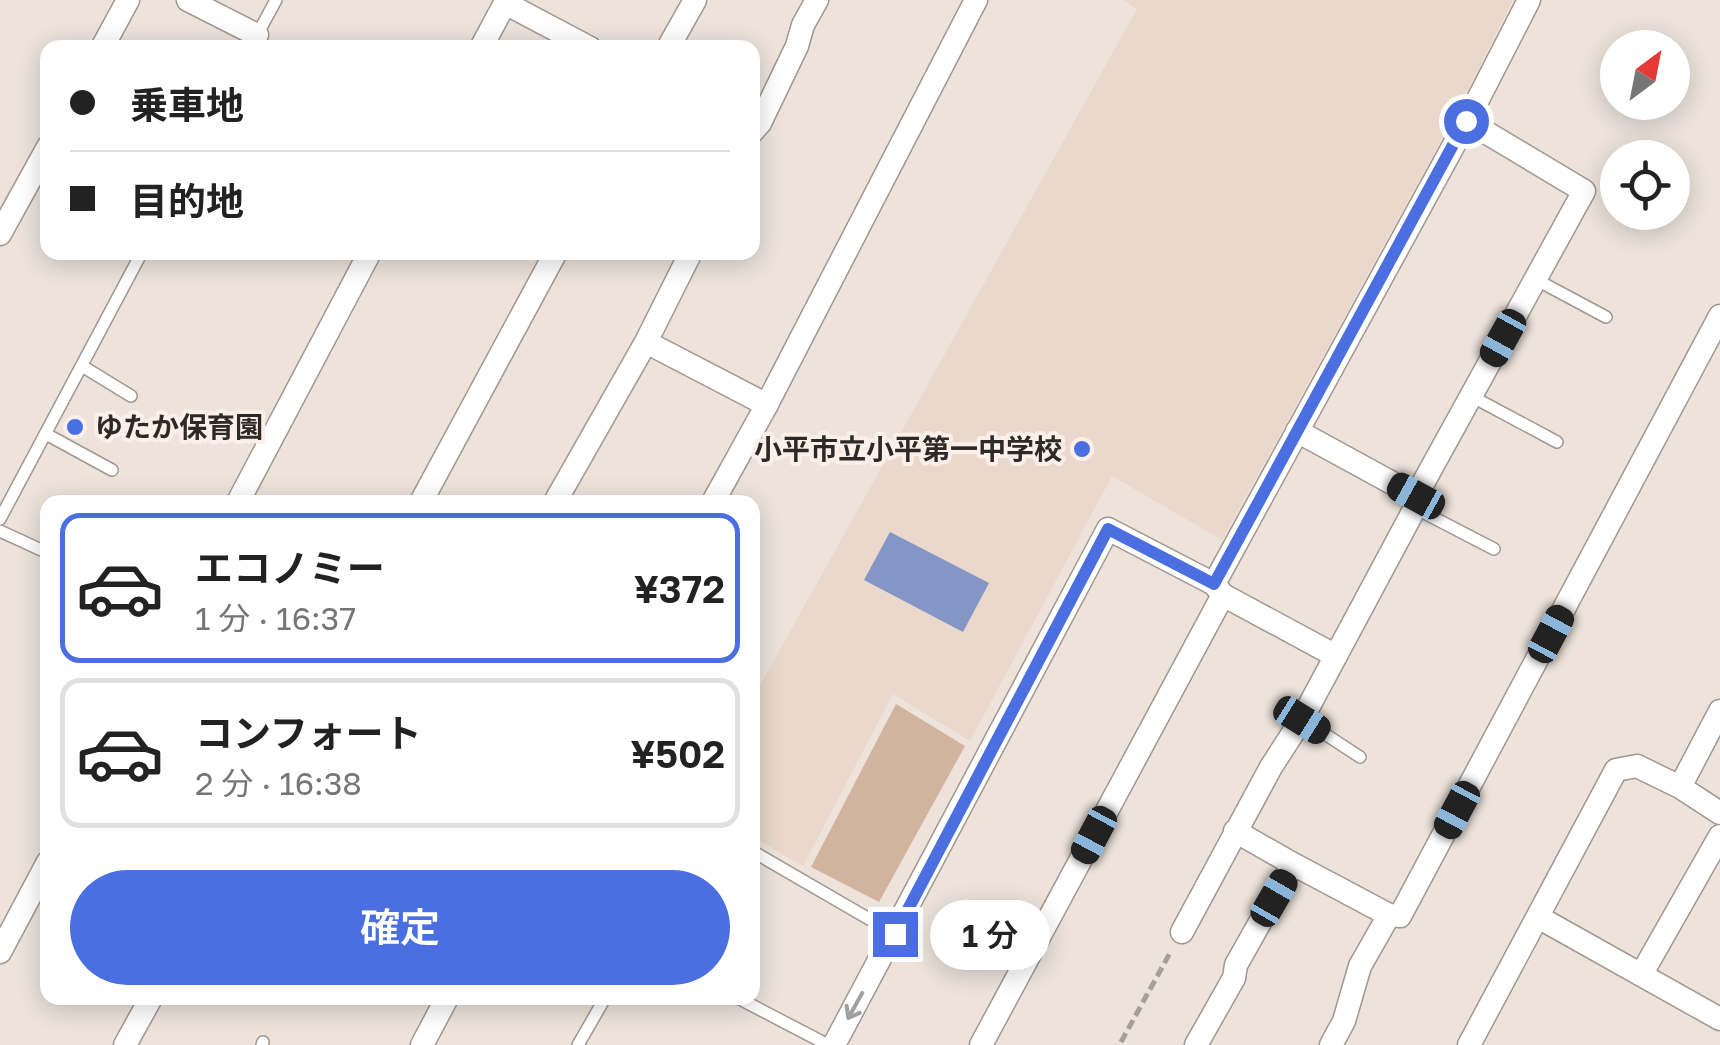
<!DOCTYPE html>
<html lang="ja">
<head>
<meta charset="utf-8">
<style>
	body { margin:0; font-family:"Golos Text","Noto Sans JP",sans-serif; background:#f6f6f6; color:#222; height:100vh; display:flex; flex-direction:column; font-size:38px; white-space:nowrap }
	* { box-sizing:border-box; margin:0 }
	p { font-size:32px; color:#767676 }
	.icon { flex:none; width:55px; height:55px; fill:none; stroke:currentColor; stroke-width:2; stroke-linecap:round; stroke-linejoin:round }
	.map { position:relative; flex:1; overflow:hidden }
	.sheet { position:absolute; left:40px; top:495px; width:720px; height:510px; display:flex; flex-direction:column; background:#fff; border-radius:20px; box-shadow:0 5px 25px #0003 }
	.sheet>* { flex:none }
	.top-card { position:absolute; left:40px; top:40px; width:720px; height:220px; border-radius:20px; box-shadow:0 5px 25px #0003; display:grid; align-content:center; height:220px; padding:0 30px; background:#fff }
	.needle { width:65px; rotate:32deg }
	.buttons { position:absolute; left:1600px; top:30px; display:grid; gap:20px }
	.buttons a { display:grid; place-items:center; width:90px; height:90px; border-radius:50%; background:#fff; box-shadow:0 5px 25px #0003; font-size:50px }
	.end { position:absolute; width:45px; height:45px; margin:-22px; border:12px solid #4b6ee1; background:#fff; box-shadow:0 0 0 5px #fff }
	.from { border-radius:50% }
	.bubble { position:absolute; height:70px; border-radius:35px; background:#fff; box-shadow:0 5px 25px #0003; font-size:32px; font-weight:600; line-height:70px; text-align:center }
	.car { position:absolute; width:30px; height:60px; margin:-30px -15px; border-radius:12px; box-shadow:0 0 8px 2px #0007; background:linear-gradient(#222 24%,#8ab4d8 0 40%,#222 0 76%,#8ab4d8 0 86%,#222 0) }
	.top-card b { display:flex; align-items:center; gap:35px; height:95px; font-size:38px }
	.top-card b+b { border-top:2px solid #e0e0e0 }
	.top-card i { width:25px; height:25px; background:#222 }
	ul { padding:18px 0 0; list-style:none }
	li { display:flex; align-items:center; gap:30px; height:150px; margin:0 20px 15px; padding:0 10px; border:5px solid #e0e0e0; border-radius:20px }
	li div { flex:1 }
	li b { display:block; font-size:38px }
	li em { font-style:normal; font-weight:600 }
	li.on { border-color:#4b6ee1 }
	li>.icon { width:90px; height:90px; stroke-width:1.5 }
	.primary-button { display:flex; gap:20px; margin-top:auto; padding:20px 30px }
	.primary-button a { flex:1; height:115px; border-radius:60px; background:#4b6ee1; color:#fff; font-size:40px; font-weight:600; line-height:115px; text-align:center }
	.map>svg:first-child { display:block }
	.built { fill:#e9d8cb }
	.green { fill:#d2b39d }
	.water { fill:#8396c6 }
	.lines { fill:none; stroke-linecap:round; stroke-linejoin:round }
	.lane-casing { stroke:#a19790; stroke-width:14 }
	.street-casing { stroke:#a19790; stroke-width:25 }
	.path { stroke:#a69f98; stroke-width:5; stroke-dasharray:10 5; stroke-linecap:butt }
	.lane { stroke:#fff; stroke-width:11 }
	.street { stroke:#fff; stroke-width:22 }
	.oneway { stroke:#a09f9d }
	.route { stroke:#4b6ee1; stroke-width:12 }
	.poi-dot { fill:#4b6ee1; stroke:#fbf0e9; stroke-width:4 }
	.labels { text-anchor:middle; stroke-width:8; stroke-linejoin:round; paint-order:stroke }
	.poi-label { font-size:28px; font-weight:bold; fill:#2d2926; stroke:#fbf0e9; text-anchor:start }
</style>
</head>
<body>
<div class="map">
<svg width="1720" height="1045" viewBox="0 0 1720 1045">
	<rect width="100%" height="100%" fill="#ede3db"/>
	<path class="built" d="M1124,0h389l-58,115 -233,425 -110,-64 -142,265 -77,-47 -90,172 -50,-29v-139l384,-689z"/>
	<path class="green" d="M896,704l69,42 -86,156 -68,-35z"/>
	<path class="water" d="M890,532l99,51 -26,49 -99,-52z"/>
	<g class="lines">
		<defs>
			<path id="lane" d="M250,48l26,-48
				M1535,279l71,38
				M82,366l49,30
				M1471,396l86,46
				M46,434l66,36
				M1415,508l79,41
				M0,519l142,-267
				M0,531l48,22
				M1302,719l58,38
				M752,851l143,83
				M738,998l90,47
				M262,1045l1,-3
				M578,1045l27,-47"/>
			<path id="street" d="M188,0l69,35
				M102,48l26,-48
				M481,48l24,-45 85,45
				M668,48l27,-48
				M752,132l8,-9 37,-77 6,-21 14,-25
				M0,234l48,-87
				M646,342l121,63
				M1297,431l119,65
				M238,502l132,-250
				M421,502l135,-250
				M555,502l91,-160 45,-90
				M713,502l52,-94 211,-408
				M1223,595l113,61
				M1680,787l40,26
				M1235,831l58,33
				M1538,917l182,102
				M1182,932l89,-165 31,-48 113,-211 1,-12 168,-305 -117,-70
				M0,952l48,-90
				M1641,975l79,-139
				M125,1045l26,-47
				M422,1045l25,-47
				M834,1045l274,-516 106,55 253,-463 62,-121
				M981,1045l242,-450 -9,-11
				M1196,1045l38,-67 2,-13 57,-101 96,51 11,1 320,-600
				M1331,1045l13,-24 16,-55 29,-51
				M1469,1045l147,-275 21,-4 43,21 40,-76"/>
		</defs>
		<use href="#lane" class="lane-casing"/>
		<use href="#street" class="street-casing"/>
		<path class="path" d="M1121,1042l49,-89"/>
		<use href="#lane" class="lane"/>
		<use href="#street" class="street"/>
	</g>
	<defs><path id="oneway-shaft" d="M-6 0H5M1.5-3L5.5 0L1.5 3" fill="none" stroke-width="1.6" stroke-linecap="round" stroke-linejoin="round" transform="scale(2.5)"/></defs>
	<use class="oneway" href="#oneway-shaft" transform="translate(855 1006) rotate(119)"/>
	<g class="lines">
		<path class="route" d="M895,934l213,-405 106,55 252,-463"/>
	</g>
	<g class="poi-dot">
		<circle cx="75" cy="427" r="10"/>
		<circle cx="1082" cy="449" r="10"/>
	</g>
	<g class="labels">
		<g class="poi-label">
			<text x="95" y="437">ゆたか保育園</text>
			<text x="1062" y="459" text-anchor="end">小平市立小平第一中学校</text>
		</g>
	</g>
</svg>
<div class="buttons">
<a><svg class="needle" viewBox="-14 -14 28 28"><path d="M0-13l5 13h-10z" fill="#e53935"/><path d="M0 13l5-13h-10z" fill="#767676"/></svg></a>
<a><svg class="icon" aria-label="locate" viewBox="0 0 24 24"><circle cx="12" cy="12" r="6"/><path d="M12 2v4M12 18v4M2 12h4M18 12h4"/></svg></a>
</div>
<i class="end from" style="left:1466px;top:121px"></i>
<i class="end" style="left:895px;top:934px"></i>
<div class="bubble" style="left:930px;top:900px;width:120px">1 分</div>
<i class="car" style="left:1503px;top:338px;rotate:209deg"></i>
<i class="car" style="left:1416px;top:496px;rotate:299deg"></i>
<i class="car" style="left:1551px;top:634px;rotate:28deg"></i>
<i class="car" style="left:1302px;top:720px;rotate:122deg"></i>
<i class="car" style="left:1457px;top:810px;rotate:208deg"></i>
<i class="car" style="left:1094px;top:835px;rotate:208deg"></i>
<i class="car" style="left:1274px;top:898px;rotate:30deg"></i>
<div class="top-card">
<b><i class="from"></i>乗車地</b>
<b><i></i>目的地</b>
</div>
<section class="sheet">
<ul>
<li class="on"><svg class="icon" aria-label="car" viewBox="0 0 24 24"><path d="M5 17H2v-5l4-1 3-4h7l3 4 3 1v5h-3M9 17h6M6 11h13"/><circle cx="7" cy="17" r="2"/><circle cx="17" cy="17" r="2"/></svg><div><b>エコノミー</b><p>1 分 · 16:37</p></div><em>¥372</em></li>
<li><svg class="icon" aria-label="car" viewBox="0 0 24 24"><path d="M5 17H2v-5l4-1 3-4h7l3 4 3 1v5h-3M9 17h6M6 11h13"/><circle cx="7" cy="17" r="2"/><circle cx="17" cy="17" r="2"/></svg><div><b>コンフォート</b><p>2 分 · 16:38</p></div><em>¥502</em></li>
</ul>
<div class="primary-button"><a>確定</a></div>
</section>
</div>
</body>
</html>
